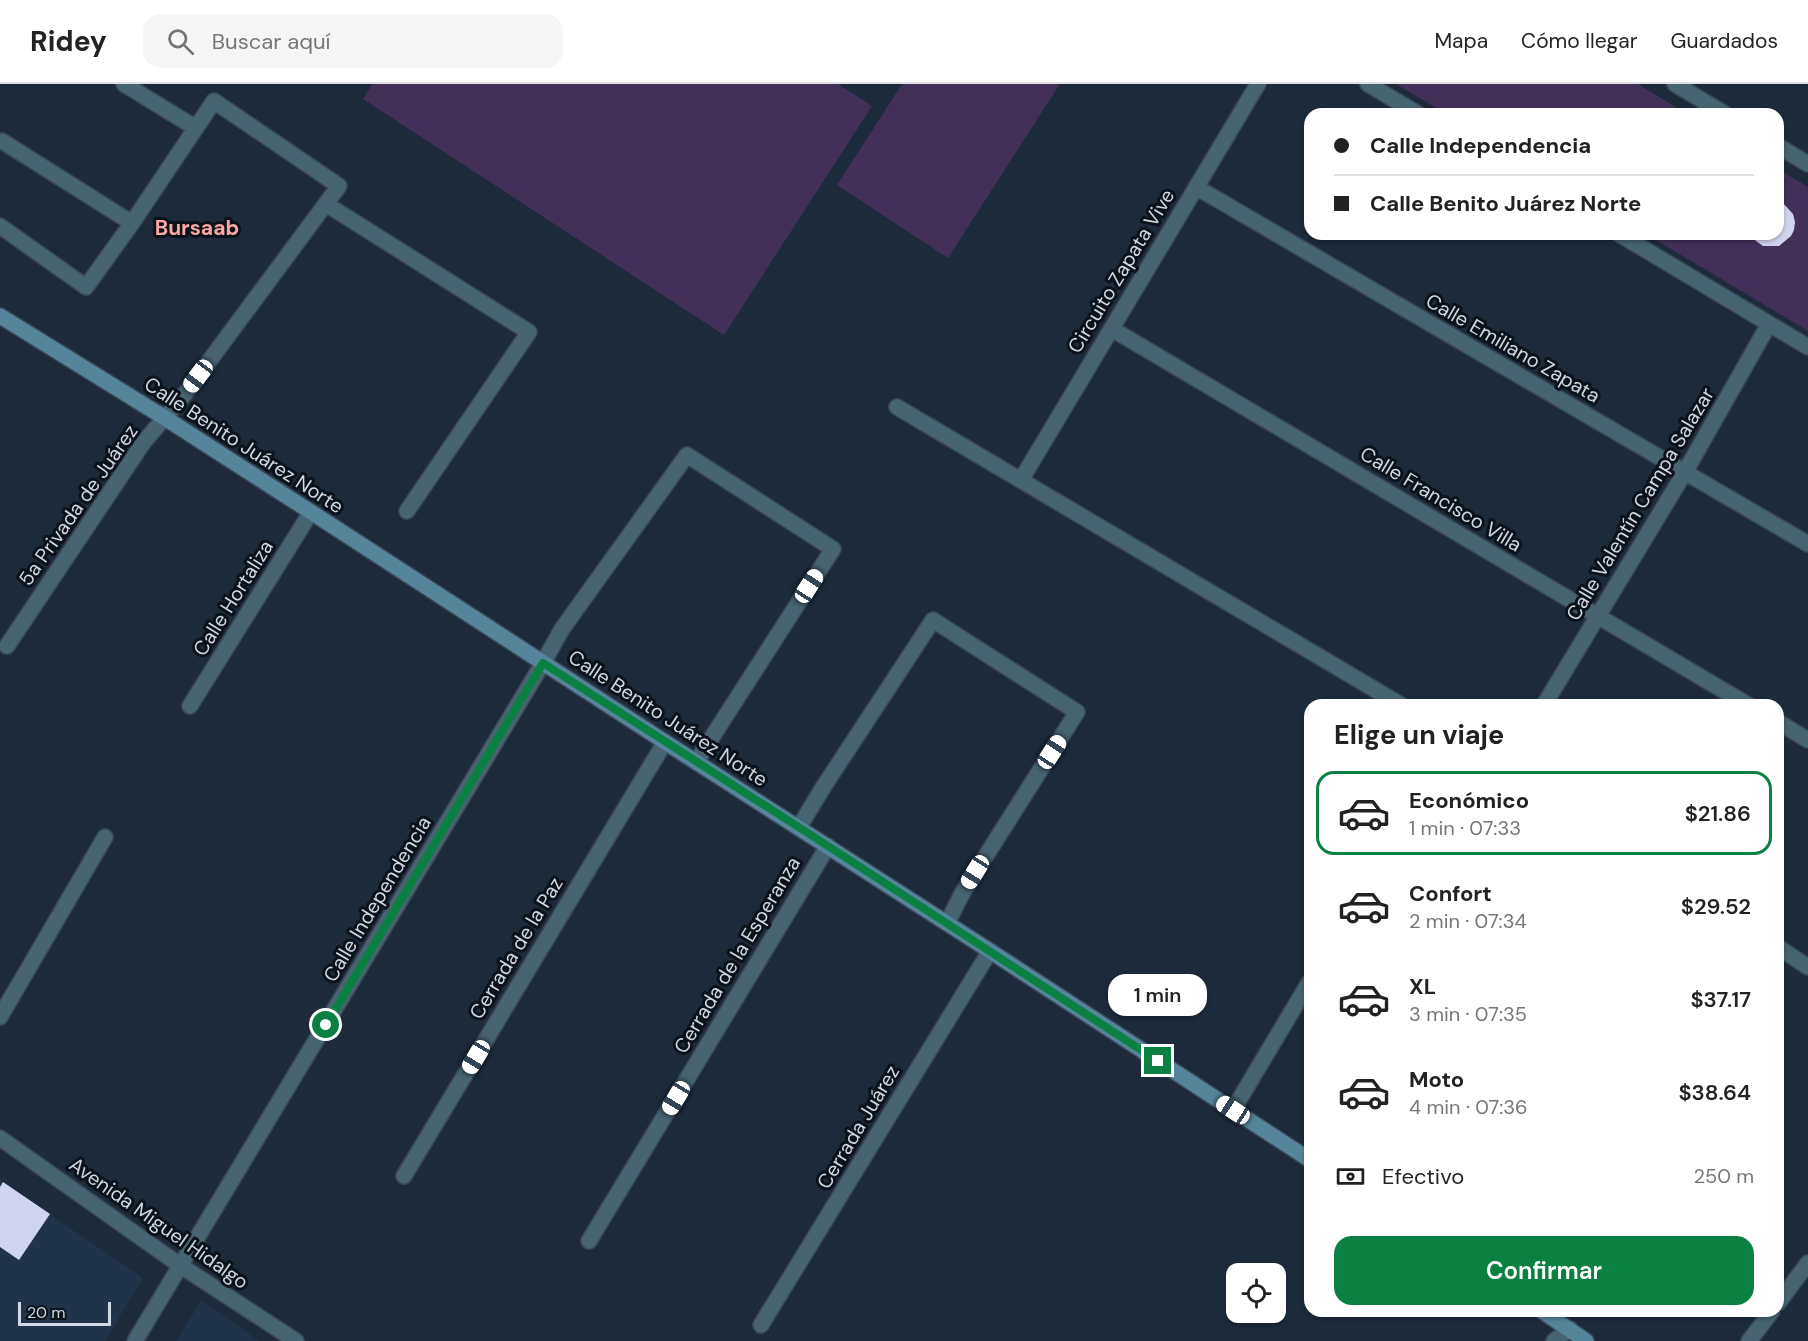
<!DOCTYPE html>
<html lang="es">
<head>
<meta charset="utf-8">
<style>
	body { margin:0; font-family:"DM Sans",sans-serif; background:#f6f6f6; color:#222; height:100vh; display:flex; flex-direction:column; font-size:22px; white-space:nowrap }
	* { box-sizing:border-box; margin:0 }
	p { font-size:20px; color:#767676 }
	.icon { flex:none; width:33px; height:33px; fill:none; stroke:currentColor; stroke-width:2; stroke-linecap:round; stroke-linejoin:round }
	.map { position:relative; flex:1; overflow:hidden }
	.drawer { position:absolute; left:1304px; top:615px; width:480px; height:618px; display:flex; flex-direction:column; background:#fff; border-radius:18px; box-shadow:0 2px 4px #0004 }
	.drawer>* { flex:none }
	.guide { position:absolute; left:1304px; top:24px; width:480px; height:132px; border-radius:18px; box-shadow:0 2px 4px #0004; display:grid; align-content:center; height:132px; padding:0 30px; background:#fff }
	.tools { position:absolute; left:1226px; top:1179px; display:grid; gap:12px }
	.tools a { display:grid; place-items:center; width:60px; height:60px; border-radius:12px; background:#fff; box-shadow:0 2px 4px #0004; font-size:30px }
	.scale { position:absolute; left:18px; bottom:15px; width:93px; box-sizing:border-box; padding-left:6px; border:3px solid #cfd8e3; border-top:0; font-size:16px; line-height:21px; white-space:nowrap; color:#cfd8e3; -webkit-text-stroke:4px #0c1219; paint-order:stroke }
	.end { position:absolute; width:27px; height:27px; margin:-14px; border:8px solid #0b8043; background:#fff; box-shadow:0 0 0 3px #fff }
	.from { border-radius:50% }
	.bubble { position:absolute; height:42px; border-radius:18px; background:#fff; box-shadow:0 2px 4px #0004; font-size:20px; font-weight:600; line-height:42px; text-align:center }
	.car { position:absolute; width:18px; height:36px; margin:-18px -9px; border-radius:8px; box-shadow:0 0 4px 2px #0007; background:linear-gradient(#fff 24%,#345 0 40%,#fff 0 76%,#345 0 86%,#fff 0) }
	.guide b { display:flex; align-items:center; gap:21px; height:57px; font-size:22px }
	.guide b+b { border-top:2px solid #e0e0e0 }
	.guide i { width:15px; height:15px; background:#222 }
	ul { padding:0; list-style:none }
	li { display:flex; align-items:center; gap:18px; height:84px; margin:0 12px 9px; padding:0 18px; border:3px solid transparent; border-radius:18px }
	li div { flex:1 }
	li b { display:block; font-size:22px }
	li em { font-style:normal; font-weight:600 }
	li.selected { border-color:#0b8043 }
	li>.icon { width:54px; height:54px; stroke-width:1.5 }
	h2 { padding:0 30px; font-size:27px; line-height:72px }
	.pay { display:flex; align-items:center; gap:15px; height:66px; padding:0 30px; font-size:22px }
	.pay p { margin-inline-start:auto }
	.button { display:flex; gap:12px; margin-top:auto; padding:12px 30px }
	.button a { flex:1; height:69px; border-radius:18px; background:#0b8043; color:#fff; font-size:24px; font-weight:600; line-height:69px; text-align:center }
	header { display:flex; align-items:center; gap:36px; box-sizing:border-box; height:84px; padding:0 30px; background:#fff; border-bottom:2px solid #e0e0e0 }
	header strong { font-size:28px }
	nav { display:flex; gap:33px; margin-inline-start:auto; font-size:21px }
	.search { width:420px; height:54px; background:#f6f6f6; display:flex; align-items:center; gap:15px; box-sizing:border-box; padding:0 21px; border-radius:18px; color:#767676; font-size:22px }
	.map>svg:first-child { display:block }
	.built { fill:#213348 }
	.green { fill:#433059 }
	.building { fill:#d0d4ee }
	.lines { fill:none; stroke-linecap:round; stroke-linejoin:round }
	.lane-casing { stroke:#394655; stroke-width:18 }
	.street-casing { stroke:#394655; stroke-width:18 }
	.secondary-casing { stroke:#394655; stroke-width:18 }
	.lane { stroke:#476471; stroke-width:15 }
	.street { stroke:#476471; stroke-width:15 }
	.secondary { stroke:#55859a; stroke-width:15 }
	.route { stroke:#0b8043; stroke-width:8 }
	.labels { text-anchor:middle; stroke-width:6; stroke-linejoin:round; paint-order:stroke }
	.street-label { font-size:20px; fill:#cfd8e3; stroke:#0c1219 }
	.neighbourhood-label { font-size:21px; font-weight:bold; fill:#faa6a4; stroke:#0c1219 }
</style>
</head>
<body>
<header>
<strong>Ridey</strong>
<div class="search"><svg class="icon" aria-label="search" viewBox="0 0 24 24"><circle cx="10" cy="10" r="6"/><path d="M15 15l6 6"/></svg>Buscar aquí</div>
<nav><a>Mapa</a><a>Cómo llegar</a><a>Guardados</a></nav>
</header>
<div class="map">
<svg width="1808" height="1257" viewBox="0 0 1808 1257">
	<rect width="100%" height="100%" fill="#1c2a3a"/>
	<path class="built" d="M0,1096l143,98 -38,63h-105z
		M201,1217l59,40h-84z"/>
	<path class="green" d="M372,0h466l34,22 -148,229 -361,-236z
		M902,0h158l-112,174 -111,-73z
		M1396,0h242l49,30h-241z
		M1778,85l30,18v144l-162,-97h132z"/>
	<path class="building" d="M1778,117l5,2 10,11 2,8 -1,8 -3,6 -12,10h-16l-7,-5 -6,-7h28z
		M3,1098l47,32 -31,46 -19,-13v-60z"/>
	<g class="lines">
		<defs>
			<path id="lane" d="M181,1182l115,75"/>
			<path id="street" d="M124,0l72,44
				M1368,0l50,30
				M1675,0l50,30
				M2,57l130,82
				M1778,62l30,18
				M1196,103l612,357
				M326,120l203,128 -122,179
				M0,142l86,61 46,-64 82,-122 125,85 -155,209 -41,48 -136,203
				M1619,150l189,113
				M1112,245l636,376
				M897,323l504,298
				M1021,396l237,-396
				M1544,621l141,-233 84,-148
				M190,622l121,-194
				M1778,638l30,18
				M799,743l25,-41 109,-166 144,92 -114,180 -16,31
				M1778,863l30,20
				M0,933l105,-180
				M1233,1026l77,-129
				M0,1054l181,128
				M404,1092l261,-434
				M589,1157l239,-395
				M1778,1219l30,-40
				M761,1241l229,-374
				M135,1257l408,-678 19,-34 125,-174 146,94 -137,213
				M1554,1257l16,-12
				M1749,1257l23,-30"/>
			<path id="secondary" d="M0,232l165,102 146,94 354,230 325,209 320,209
				M1542,1227l44,30"/>
		</defs>
		<use href="#lane" class="lane-casing"/>
		<use href="#street" class="street-casing"/>
		<use href="#secondary" class="secondary-casing"/>
		<use href="#lane" class="lane"/>
		<use href="#street" class="street"/>
		<use href="#secondary" class="secondary"/>
	</g>
	<g class="lines">
		<path class="route" d="M326,941l217,-362 285,183 330,215"/>
	</g>
	<g class="labels">
		<g class="street-label">
			<text transform="translate(1121 187) rotate(-59)" y="7">Circuito Zapata Vive</text>
			<text transform="translate(1513 264) rotate(30)" y="7">Calle Emiliano Zapata</text>
			<text transform="translate(244 361) rotate(33)" y="7">Calle Benito Juárez Norte</text>
			<text transform="translate(1441 415) rotate(31)" y="7">Calle Francisco Villa</text>
			<text transform="translate(1640 420) rotate(-59)" y="7">Calle Valentín Campa Salazar</text>
			<text transform="translate(78 421) rotate(-55)" y="7">5a Privada de Juárez</text>
			<text transform="translate(233 514) rotate(-58)" y="7">Calle Hortaliza</text>
			<text transform="translate(668 634) rotate(33)" y="7">Calle Benito Juárez Norte</text>
			<text transform="translate(377 815) rotate(-59)" y="7">Calle Independencia</text>
			<text transform="translate(516 864) rotate(-59)" y="7">Cerrada de la Paz</text>
			<text transform="translate(737 871) rotate(-59)" y="7">Cerrada de la Esperanza</text>
			<text transform="translate(858 1043) rotate(-59)" y="7">Cerrada Juárez</text>
			<text transform="translate(159 1139) rotate(35)" y="7">Avenida Miguel Hidalgo</text>
		</g>
		<g class="neighbourhood-label">
			<text x="197" y="151">Bursaab</text>
		</g>
	</g>
</svg>
<div class="tools">
<a><svg class="icon" aria-label="locate" viewBox="0 0 24 24"><circle cx="12" cy="12" r="6"/><path d="M12 2v4M12 18v4M2 12h4M18 12h4"/></svg></a>
</div>
<div class="scale">20 m</div>
<i class="end from" style="left:326px;top:941px"></i>
<i class="end" style="left:1158px;top:977px"></i>
<div class="bubble" style="left:1108px;top:890px;width:99px">1 min</div>
<i class="car" style="left:198px;top:292px;rotate:217deg"></i>
<i class="car" style="left:809px;top:502px;rotate:33deg"></i>
<i class="car" style="left:1052px;top:668px;rotate:33deg"></i>
<i class="car" style="left:975px;top:788px;rotate:212deg"></i>
<i class="car" style="left:476px;top:973px;rotate:211deg"></i>
<i class="car" style="left:676px;top:1014px;rotate:211deg"></i>
<i class="car" style="left:1233px;top:1026px;rotate:303deg"></i>
<div class="guide">
<b><i class="from"></i>Calle Independencia</b>
<b><i></i>Calle Benito Juárez Norte</b>
</div>
<section class="drawer">
<h2>Elige un viaje</h2>
<ul>
<li class="selected"><svg class="icon" aria-label="car" viewBox="0 0 24 24"><path d="M5 17H2v-5l4-1 3-4h7l3 4 3 1v5h-3M9 17h6M6 11h13"/><circle cx="7" cy="17" r="2"/><circle cx="17" cy="17" r="2"/></svg><div><b>Económico</b><p>1 min · 07:33</p></div><em>$21.86</em></li>
<li><svg class="icon" aria-label="car" viewBox="0 0 24 24"><path d="M5 17H2v-5l4-1 3-4h7l3 4 3 1v5h-3M9 17h6M6 11h13"/><circle cx="7" cy="17" r="2"/><circle cx="17" cy="17" r="2"/></svg><div><b>Confort</b><p>2 min · 07:34</p></div><em>$29.52</em></li>
<li><svg class="icon" aria-label="car" viewBox="0 0 24 24"><path d="M5 17H2v-5l4-1 3-4h7l3 4 3 1v5h-3M9 17h6M6 11h13"/><circle cx="7" cy="17" r="2"/><circle cx="17" cy="17" r="2"/></svg><div><b>XL</b><p>3 min · 07:35</p></div><em>$37.17</em></li>
<li><svg class="icon" aria-label="car" viewBox="0 0 24 24"><path d="M5 17H2v-5l4-1 3-4h7l3 4 3 1v5h-3M9 17h6M6 11h13"/><circle cx="7" cy="17" r="2"/><circle cx="17" cy="17" r="2"/></svg><div><b>Moto</b><p>4 min · 07:36</p></div><em>$38.64</em></li>
</ul>
<div class="pay"><svg class="icon" aria-label="cash" viewBox="0 0 24 24"><path d="M3 7h18v10H3z"/><circle cx="12" cy="12" r="2"/></svg>Efectivo<p>250 m</p></div>
<div class="button"><a>Confirmar</a></div>
</section>
</div>
</body>
</html>
